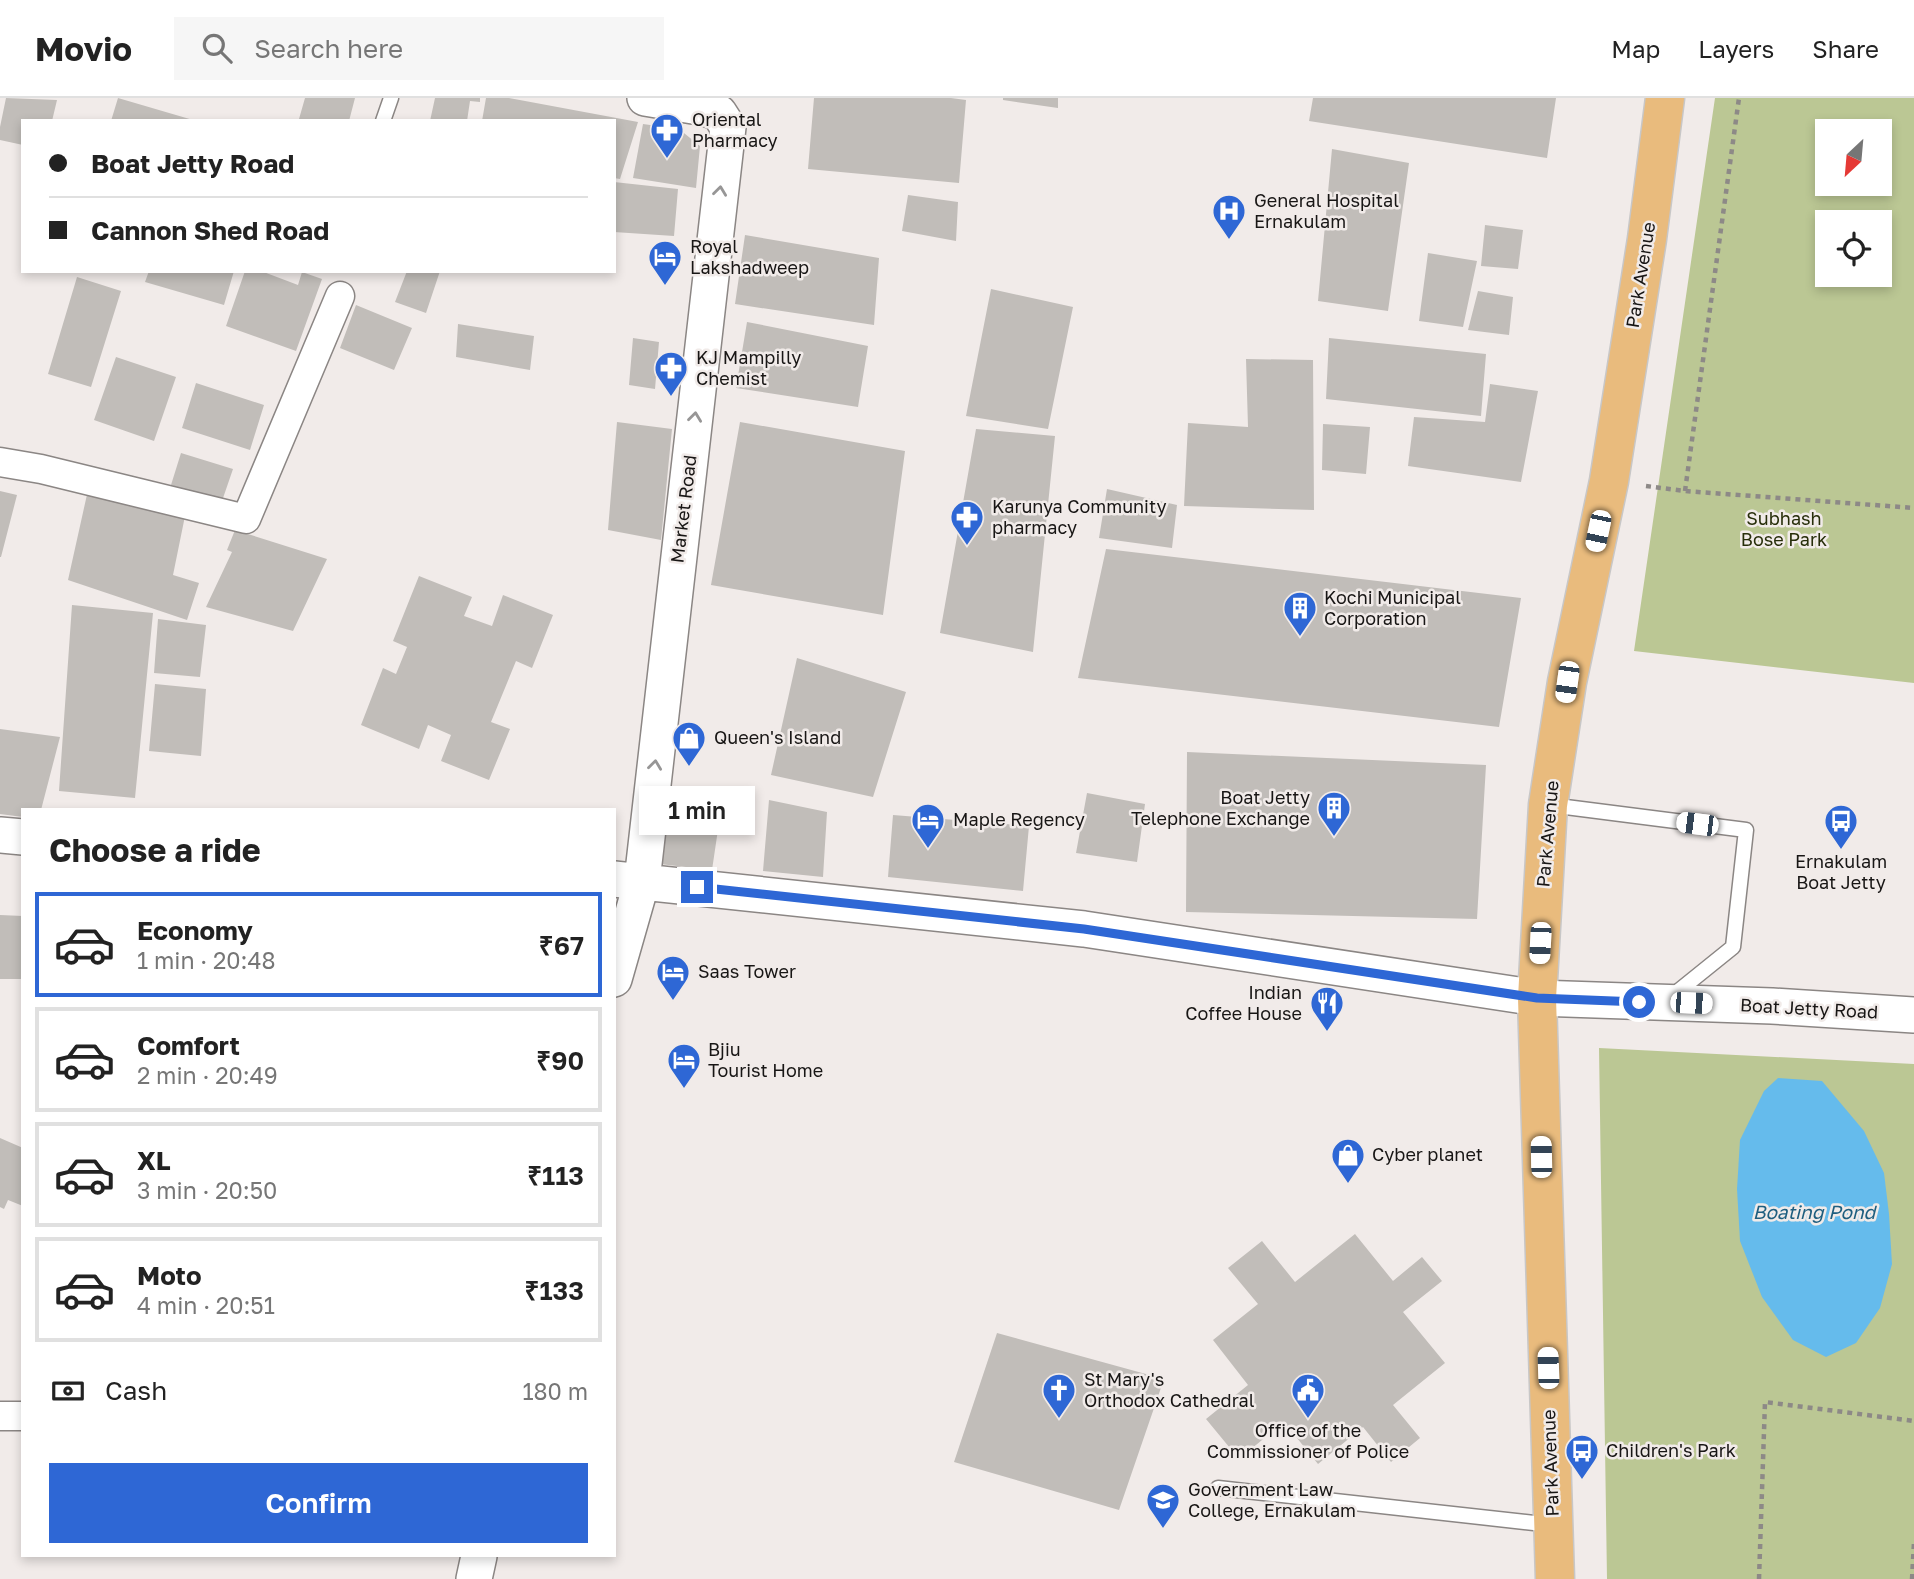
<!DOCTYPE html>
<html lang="en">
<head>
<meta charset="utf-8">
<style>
	body { margin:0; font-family:"Golos Text",sans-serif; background:#f6f6f6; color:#222; height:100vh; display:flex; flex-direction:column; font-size:26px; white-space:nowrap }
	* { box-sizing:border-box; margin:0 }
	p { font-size:23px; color:#767676 }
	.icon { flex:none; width:38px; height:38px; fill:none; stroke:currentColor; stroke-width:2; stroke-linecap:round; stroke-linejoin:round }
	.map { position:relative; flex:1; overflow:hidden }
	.side { position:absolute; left:21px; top:710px; width:595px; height:749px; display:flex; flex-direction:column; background:#fff; border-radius:0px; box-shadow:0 4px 10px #0003 }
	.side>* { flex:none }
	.hud { position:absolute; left:21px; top:21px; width:595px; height:154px; border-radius:0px; box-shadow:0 4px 10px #0003; display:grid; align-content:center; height:154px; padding:0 28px; background:#fff }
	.needle { width:46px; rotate:206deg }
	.tools { position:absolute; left:1815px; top:21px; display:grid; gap:14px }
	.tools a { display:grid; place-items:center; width:77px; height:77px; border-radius:0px; background:#fff; box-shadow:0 4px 10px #0003; font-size:35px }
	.end { position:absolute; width:32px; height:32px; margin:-16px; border:9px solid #2e67d5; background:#fff; box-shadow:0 0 0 4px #fff }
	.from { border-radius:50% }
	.bubble { position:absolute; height:49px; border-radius:0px; background:#fff; box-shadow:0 4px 10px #0003; font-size:23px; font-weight:600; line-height:49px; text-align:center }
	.car { position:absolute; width:21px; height:42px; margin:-21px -10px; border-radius:9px; box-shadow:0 0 5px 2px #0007; background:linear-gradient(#fff 24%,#345 0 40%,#fff 0 76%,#345 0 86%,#fff 0) }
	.hud b { display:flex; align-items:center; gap:24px; height:66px; font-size:26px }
	.hud b+b { border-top:2px solid #e0e0e0 }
	.hud i { width:18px; height:18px; background:#222 }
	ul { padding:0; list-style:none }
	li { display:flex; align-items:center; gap:21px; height:105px; margin:0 14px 10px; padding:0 14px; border:4px solid #e0e0e0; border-radius:0px }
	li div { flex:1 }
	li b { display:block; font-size:26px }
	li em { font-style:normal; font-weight:600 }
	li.on { border-color:#2e67d5 }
	li>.icon { width:63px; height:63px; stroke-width:1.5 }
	h2 { padding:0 28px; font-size:32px; line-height:84px }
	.pay { display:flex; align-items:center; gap:18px; height:77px; padding:0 28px; font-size:26px }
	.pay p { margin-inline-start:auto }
	.cta { display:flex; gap:14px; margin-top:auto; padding:14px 28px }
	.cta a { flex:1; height:80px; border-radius:0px; background:#2e67d5; color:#fff; font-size:28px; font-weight:600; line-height:80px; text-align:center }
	header { display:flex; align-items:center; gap:42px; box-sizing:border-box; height:98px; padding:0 35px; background:#fff; border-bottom:2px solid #e0e0e0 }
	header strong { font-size:33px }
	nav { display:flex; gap:38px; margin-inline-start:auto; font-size:24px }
	.search { width:490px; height:63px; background:#f6f6f6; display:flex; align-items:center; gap:18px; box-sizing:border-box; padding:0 24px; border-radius:0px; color:#767676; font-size:26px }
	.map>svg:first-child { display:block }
	.green { fill:#bbc794; fill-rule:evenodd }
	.water { fill:#65bbec }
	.building { fill:#c1bdb9 }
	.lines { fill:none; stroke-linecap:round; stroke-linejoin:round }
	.service-casing { stroke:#8b8684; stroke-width:17 }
	.minor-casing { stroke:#8b8684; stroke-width:31 }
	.tertiary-casing { stroke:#8b8684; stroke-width:38 }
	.primary-casing { stroke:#c8c7c7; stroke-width:41 }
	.path { stroke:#8d8987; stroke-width:4.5; stroke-dasharray:5 5; stroke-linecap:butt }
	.service { stroke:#fff; stroke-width:14 }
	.minor { stroke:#fff; stroke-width:28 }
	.tertiary { stroke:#fff; stroke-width:35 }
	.primary { stroke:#e9bb7d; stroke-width:38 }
	.oneway { stroke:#979696 }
	.route { stroke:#2e67d5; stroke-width:9 }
	.labels { text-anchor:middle; stroke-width:5; stroke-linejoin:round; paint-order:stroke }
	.poi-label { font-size:18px; fill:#181615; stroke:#f1ebe9; text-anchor:start }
	.street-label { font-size:18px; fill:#181615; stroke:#f1ebe9 }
	.park-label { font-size:18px; fill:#272e0a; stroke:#f1ebe9 }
	.water-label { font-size:19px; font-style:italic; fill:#1e5e7f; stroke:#f1ebe9 }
</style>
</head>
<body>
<header>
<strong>Movio</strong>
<div class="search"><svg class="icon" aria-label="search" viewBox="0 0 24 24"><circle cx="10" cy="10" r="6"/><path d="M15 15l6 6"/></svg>Search here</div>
<nav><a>Map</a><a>Layers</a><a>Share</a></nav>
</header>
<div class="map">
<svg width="1914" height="1481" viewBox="0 0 1914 1481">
	<rect width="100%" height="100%" fill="#f1ebe9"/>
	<path class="green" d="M1715,0h199v585l-280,-32zM1827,33h53v53h-53zM1827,124h53v53h-53z
		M1599,950l315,16v515h-307z"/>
	<path class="water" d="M1778,980l44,3 42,50 20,42 5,41 3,50 -12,44 -24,35 -30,14 -33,-17 -31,-43 -22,-56 -3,-52 3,-49 24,-49z"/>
	<path class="building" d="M6,0l51,2 -5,21h-29v24l-23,-5v-13z
		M118,0l75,22v1h-82z
		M305,0h50l-6,23h-41l-9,-2z
		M435,0h45v4l-10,-1 -3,20h-37z
		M486,0h23l129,24 -18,57 -6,-1v-57h-132z
		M814,0h137l15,2 -7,83 -151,-14z
		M1003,0h55v10l-55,-8z
		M1313,0h243l-9,60 -238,-37z
		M643,26l36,5 21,17 -4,42 -63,-10z
		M1332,51l77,14 -21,148 -70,-10z
		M614,84l64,7 -4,47 -60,-4z
		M908,97l50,7 -2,39 -54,-10z
		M1485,127l38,5 -5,39 -37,-3z
		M745,137l134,23 -5,67 -139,-21z
		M1428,155l49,8 -14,66 -44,-6z
		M149,173h85l-10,34 -79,-23z
		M245,173h16l37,14 4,-13 20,7 -26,72 -70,-25z
		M407,173h33l-14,42 -31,-11z
		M77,179l44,14 -30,96 -43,-13z
		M991,191l82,18 -25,122 -82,-13z
		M1478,193l35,6 -4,38 -41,-5z
		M356,207l56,23 -18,42 -54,-22z
		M747,224l121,24 -10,61 -122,-19z
		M458,226l76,12 -4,34 -74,-13z
		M633,240l26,4 -4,47 -26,-4z
		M1329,240l157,16 -5,62 -155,-17z
		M116,259l60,20 -22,64 -60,-21z
		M1246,261l67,1 1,150 -130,-4 4,-83 60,4z
		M196,285l68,22 -14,45 -68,-22z
		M1490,286l48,7 -17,91 -113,-16 6,-49 71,5z
		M617,324l55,7 -11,111 -53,-10z
		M740,324l165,29 -22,164 -172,-30z
		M1323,326l47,3 -4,47 -44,-4z
		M976,331l79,7 -22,216 -93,-19z
		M181,355l52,16 -11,32 -51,-16z
		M1107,391l70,16 -5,43 -73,-10z
		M88,392l97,26 -12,59 26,8 -12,37 -119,-40z
		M0,393l17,4 -16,62h-1z
		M235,432l92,29 -34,72 -87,-24 26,-55 -5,-2z
		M1106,451l415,49 -22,129 -421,-49z
		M419,478l53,21 -8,19 28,10 11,-31 50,20 -21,53 -16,-7 -25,61 19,7 -21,51 -48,-19 10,-26 -23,-10 -9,24 -58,-24 22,-57 13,6 11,-27 -14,-6z
		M72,507l81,8 -18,185 -76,-7z
		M158,521l48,6 -6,52 -46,-4z
		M797,560l109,34 -33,105 -102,-22z
		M155,586l51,5 -5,67 -52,-5z
		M0,631l60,8 -19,73h-18v7l-23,-3z
		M1187,654l299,13 -9,154 -291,-7z
		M1087,695l58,11 -8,58 -61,-9z
		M769,702l58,12 -4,65 -60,-6z
		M662,712l58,6 -8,54 -61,-7z
		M893,717l136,11 -6,65 -135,-14z
		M0,817l23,1v63h-23z
		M0,1040l23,10v58l-15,-6 -4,9 -4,-2z
		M1355,1136l38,47 29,-24 20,24 -39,31 42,51 -52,42 27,33 -29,24 -28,-35 -45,37 -34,-42 -45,37 -33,-40 42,-34 -35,-45 45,-36 -30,-36 34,-27 33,41z
		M997,1235l167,46 -45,131 -165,-48z"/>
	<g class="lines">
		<defs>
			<path id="service" d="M383,23l8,-23
				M1550,707l196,25 -13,117 -62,50
				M1218,1390l334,37"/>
			<path id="minor" d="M0,364l41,7 205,50 94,-223
				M0,1318h23"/>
			<path id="tertiary" d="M0,737l23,2
				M614,781l470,50 453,69 235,8 142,9
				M614,881l28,-98 86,-754 -9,-14 -14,-5 -60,-10
				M474,1481l5,-23"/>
			<path id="primary" d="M1555,1481l-18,-581 11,-193 19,-123 42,-201 38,-242 18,-141"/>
		</defs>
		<use href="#service" class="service-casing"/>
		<use href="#minor" class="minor-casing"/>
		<use href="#tertiary" class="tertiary-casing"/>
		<use href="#primary" class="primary-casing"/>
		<path class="path" d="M1646,388l39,5 229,17
			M1685,393l54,-393
			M1759,1481l6,-177 149,19
			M1912,1481l2,-37"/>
		<use href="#service" class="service"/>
		<use href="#minor" class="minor"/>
		<use href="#tertiary" class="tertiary"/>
		<use href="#primary" class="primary"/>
	</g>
	<defs><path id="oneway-chevron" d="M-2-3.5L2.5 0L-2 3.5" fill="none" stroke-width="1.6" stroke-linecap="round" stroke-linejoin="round" transform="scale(1.75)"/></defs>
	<g class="oneway">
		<use href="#oneway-chevron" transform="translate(720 93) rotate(-83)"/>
		<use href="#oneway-chevron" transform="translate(695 319) rotate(-83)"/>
		<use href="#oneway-chevron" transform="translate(655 667) rotate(-83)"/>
	</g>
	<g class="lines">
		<path class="route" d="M697,789l387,42 453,69 102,4"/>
	</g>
	<defs>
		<symbol id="pharmacy-pin" viewBox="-11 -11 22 30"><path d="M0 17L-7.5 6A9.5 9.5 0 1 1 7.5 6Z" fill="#2e67d5" stroke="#f1ebe9"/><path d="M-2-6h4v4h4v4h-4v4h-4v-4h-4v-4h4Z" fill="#fff"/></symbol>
		<symbol id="hospital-pin" viewBox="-11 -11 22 30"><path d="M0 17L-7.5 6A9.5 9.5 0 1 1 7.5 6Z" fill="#2e67d5" stroke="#f1ebe9"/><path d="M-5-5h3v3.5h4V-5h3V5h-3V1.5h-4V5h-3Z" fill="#fff"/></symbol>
		<symbol id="hotel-pin" viewBox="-11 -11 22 30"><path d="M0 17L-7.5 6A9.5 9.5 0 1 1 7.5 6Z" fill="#2e67d5" stroke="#f1ebe9"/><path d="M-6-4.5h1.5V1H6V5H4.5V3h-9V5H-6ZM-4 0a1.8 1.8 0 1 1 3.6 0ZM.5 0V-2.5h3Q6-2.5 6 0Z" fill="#fff"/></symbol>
		<symbol id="building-pin" viewBox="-11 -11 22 30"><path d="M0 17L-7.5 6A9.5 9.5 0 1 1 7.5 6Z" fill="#2e67d5" stroke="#f1ebe9"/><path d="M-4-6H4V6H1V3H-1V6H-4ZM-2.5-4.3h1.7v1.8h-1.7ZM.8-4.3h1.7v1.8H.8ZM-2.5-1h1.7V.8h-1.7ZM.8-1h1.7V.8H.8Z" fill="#fff"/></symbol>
		<symbol id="shop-pin" viewBox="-11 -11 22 30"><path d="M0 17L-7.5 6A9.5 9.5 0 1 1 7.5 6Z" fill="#2e67d5" stroke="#f1ebe9"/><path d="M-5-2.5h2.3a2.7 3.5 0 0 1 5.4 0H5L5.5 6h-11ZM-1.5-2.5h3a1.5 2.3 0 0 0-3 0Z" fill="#fff"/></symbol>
		<symbol id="bus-pin" viewBox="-11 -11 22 30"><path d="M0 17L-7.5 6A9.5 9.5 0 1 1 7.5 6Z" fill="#2e67d5" stroke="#f1ebe9"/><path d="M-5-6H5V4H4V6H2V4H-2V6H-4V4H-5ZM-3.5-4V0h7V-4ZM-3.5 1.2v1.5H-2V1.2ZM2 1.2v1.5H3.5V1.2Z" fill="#fff"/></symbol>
		<symbol id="restaurant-pin" viewBox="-11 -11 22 30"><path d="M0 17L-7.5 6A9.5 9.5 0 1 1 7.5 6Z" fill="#2e67d5" stroke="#f1ebe9"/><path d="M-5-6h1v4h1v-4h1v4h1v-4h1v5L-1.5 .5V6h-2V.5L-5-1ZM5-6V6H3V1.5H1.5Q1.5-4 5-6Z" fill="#fff"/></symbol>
		<symbol id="church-pin" viewBox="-11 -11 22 30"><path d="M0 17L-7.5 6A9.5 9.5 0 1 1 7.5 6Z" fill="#2e67d5" stroke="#f1ebe9"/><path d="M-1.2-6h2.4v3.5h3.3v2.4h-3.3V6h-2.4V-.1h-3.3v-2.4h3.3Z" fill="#fff"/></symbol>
		<symbol id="civic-pin" viewBox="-11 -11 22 30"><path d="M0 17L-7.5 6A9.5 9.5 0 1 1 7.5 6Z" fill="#2e67d5" stroke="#f1ebe9"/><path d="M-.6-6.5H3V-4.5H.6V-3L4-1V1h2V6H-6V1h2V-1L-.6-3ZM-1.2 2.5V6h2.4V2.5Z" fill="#fff"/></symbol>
		<symbol id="university-pin" viewBox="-11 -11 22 30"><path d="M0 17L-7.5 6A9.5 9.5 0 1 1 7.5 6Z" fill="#2e67d5" stroke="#f1ebe9"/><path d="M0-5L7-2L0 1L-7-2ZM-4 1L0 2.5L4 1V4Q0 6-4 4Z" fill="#fff"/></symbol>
	</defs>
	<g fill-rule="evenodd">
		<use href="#pharmacy-pin" x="648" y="13" width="38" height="52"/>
		<use href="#hospital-pin" x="1210" y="94" width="38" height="52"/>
		<use href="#hotel-pin" x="646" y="140" width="38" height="52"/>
		<use href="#pharmacy-pin" x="652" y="251" width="38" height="52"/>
		<use href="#pharmacy-pin" x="948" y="400" width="38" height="52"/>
		<use href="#building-pin" x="1281" y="491" width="38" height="52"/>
		<use href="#shop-pin" x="670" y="621" width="38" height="52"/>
		<use href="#building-pin" x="1315" y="691" width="38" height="52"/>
		<use href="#hotel-pin" x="909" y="703" width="38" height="52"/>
		<use href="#bus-pin" x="1822" y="704" width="38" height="52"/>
		<use href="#hotel-pin" x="654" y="855" width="38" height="52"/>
		<use href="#restaurant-pin" x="1308" y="886" width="38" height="52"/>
		<use href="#hotel-pin" x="665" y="943" width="38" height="52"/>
		<use href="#shop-pin" x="1329" y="1038" width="38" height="52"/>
		<use href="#church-pin" x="1040" y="1273" width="38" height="52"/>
		<use href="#civic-pin" x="1289" y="1273" width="38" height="52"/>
		<use href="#bus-pin" x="1563" y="1334" width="38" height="52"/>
		<use href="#university-pin" x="1144" y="1383" width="38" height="52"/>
	</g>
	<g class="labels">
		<g class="poi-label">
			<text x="692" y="28">Oriental<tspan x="692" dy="21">Pharmacy</tspan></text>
			<text x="1254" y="109">General Hospital<tspan x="1254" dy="21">Ernakulam</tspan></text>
			<text x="690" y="155">Royal<tspan x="690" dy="21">Lakshadweep</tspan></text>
			<text x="696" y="266">KJ Mampilly<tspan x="696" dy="21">Chemist</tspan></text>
			<text x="992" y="415">Karunya Community<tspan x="992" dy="21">pharmacy</tspan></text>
			<text x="1324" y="506">Kochi Municipal<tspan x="1324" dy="21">Corporation</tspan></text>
			<text x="714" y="646">Queen's Island</text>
			<text x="1310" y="706" text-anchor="end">Boat Jetty<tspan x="1310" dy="21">Telephone Exchange</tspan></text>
			<text x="953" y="728">Maple Regency</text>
			<text x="1841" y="770" text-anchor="middle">Ernakulam<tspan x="1841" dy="21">Boat Jetty</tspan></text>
			<text x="698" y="880">Saas Tower</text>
			<text x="1302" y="901" text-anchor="end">Indian<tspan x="1302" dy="21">Coffee House</tspan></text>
			<text x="708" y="958">Bjiu<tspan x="708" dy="21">Tourist Home</tspan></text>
			<text x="1372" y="1063">Cyber planet</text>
			<text x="1084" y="1288">St Mary's<tspan x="1084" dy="21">Orthodox Cathedral</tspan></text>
			<text x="1308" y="1339" text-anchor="middle">Office of the<tspan x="1308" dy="21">Commissioner of Police</tspan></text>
			<text x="1606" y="1359">Children's Park</text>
			<text x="1188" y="1398">Government Law<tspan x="1188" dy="21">College, Ernakulam</tspan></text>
		</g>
		<g class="street-label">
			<text transform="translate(1641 177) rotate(-81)" y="6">Park Avenue</text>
			<text transform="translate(684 411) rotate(-83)" y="6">Market Road</text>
			<text transform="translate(1548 736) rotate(-85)" y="6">Park Avenue</text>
			<text transform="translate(1809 911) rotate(3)" y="6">Boat Jetty Road</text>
			<text transform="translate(1551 1365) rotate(-92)" y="6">Park Avenue</text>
		</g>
		<g class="park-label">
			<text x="1784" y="427">Subhash<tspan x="1784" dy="21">Bose Park</tspan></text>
		</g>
		<g class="water-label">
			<text x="1814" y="1121">Boating Pond</text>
		</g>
	</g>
</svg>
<div class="tools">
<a><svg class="needle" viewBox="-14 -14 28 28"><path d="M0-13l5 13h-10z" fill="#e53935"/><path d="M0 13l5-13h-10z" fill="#767676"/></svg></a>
<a><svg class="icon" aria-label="locate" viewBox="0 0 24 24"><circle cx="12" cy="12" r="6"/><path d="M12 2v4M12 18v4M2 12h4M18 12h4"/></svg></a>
</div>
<i class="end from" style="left:1639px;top:904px"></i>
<i class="end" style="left:697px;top:789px"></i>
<div class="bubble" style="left:639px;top:688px;width:116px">1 min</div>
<i class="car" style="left:1598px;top:433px;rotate:192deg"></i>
<i class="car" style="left:1567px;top:584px;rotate:188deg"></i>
<i class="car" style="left:1697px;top:726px;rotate:277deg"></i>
<i class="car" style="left:1540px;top:845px;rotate:183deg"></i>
<i class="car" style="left:1691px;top:905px;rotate:92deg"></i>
<i class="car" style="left:1541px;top:1059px;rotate:359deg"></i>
<i class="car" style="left:1548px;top:1270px;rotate:358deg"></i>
<div class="hud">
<b><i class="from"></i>Boat Jetty Road</b>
<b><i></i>Cannon Shed Road</b>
</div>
<section class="side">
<h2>Choose a ride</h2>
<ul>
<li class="on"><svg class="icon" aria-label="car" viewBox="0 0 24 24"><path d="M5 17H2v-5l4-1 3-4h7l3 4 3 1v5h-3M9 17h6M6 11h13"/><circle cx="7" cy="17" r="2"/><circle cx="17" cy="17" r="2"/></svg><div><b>Economy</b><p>1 min · 20:48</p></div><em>₹67</em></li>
<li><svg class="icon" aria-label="car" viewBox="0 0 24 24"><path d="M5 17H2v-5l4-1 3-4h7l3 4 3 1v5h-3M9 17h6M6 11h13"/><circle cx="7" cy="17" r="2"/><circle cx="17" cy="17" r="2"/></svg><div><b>Comfort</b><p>2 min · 20:49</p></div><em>₹90</em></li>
<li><svg class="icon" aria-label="car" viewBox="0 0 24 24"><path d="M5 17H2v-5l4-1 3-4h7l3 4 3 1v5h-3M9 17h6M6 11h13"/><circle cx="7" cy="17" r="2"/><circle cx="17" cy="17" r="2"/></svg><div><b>XL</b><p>3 min · 20:50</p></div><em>₹113</em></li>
<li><svg class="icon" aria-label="car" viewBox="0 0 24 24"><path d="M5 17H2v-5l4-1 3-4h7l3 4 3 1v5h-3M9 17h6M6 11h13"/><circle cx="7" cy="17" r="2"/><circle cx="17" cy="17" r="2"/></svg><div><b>Moto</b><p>4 min · 20:51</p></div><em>₹133</em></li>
</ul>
<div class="pay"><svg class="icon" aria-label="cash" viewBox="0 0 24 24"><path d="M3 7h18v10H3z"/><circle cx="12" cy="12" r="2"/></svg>Cash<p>180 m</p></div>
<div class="cta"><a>Confirm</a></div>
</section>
</div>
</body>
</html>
